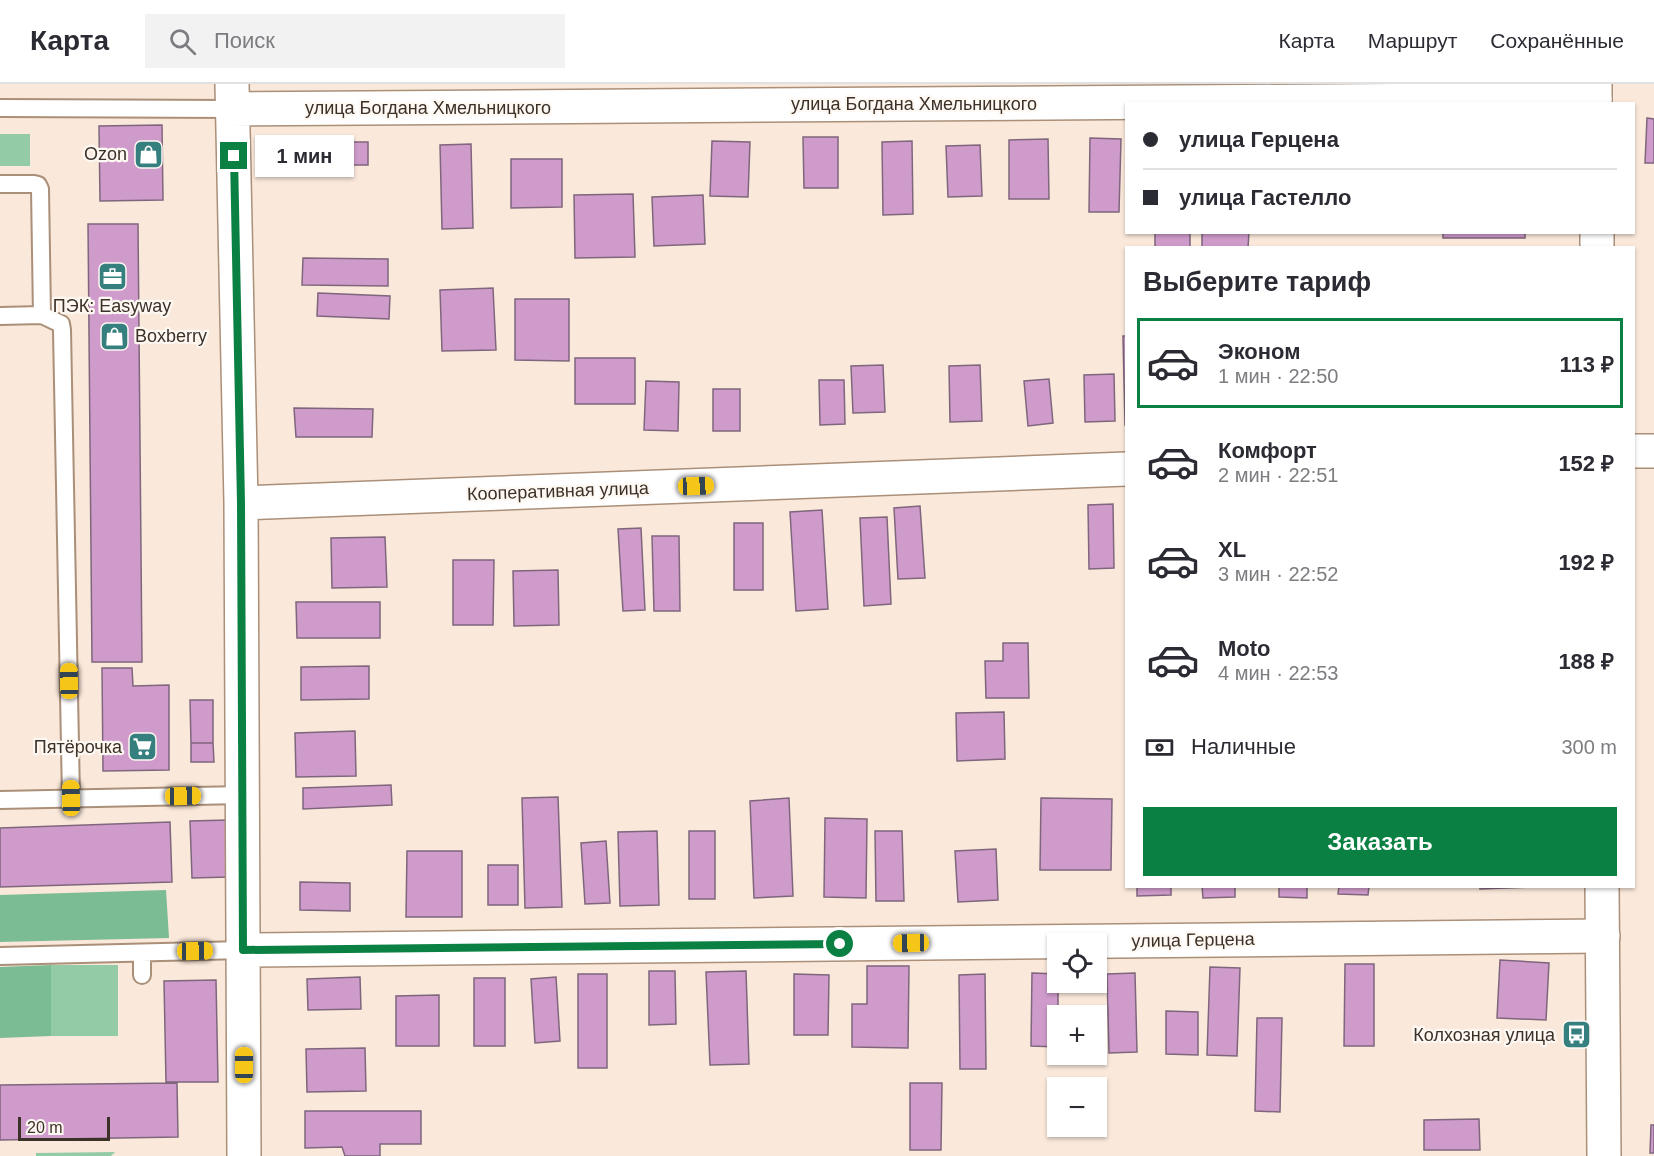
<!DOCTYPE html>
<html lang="ru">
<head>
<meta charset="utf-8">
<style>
	body { margin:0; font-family:Helvetica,sans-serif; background:#f2f2f3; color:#2b2b33; height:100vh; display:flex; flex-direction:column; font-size:22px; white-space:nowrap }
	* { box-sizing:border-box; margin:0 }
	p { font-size:20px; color:#7c7c81 }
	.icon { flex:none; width:33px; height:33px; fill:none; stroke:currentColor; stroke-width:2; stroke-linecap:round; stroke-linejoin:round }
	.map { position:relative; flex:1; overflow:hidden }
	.sheet { position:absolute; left:1125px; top:162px; width:510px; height:642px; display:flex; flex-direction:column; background:#fff; border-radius:0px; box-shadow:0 2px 4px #0004 }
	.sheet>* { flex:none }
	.top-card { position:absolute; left:1125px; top:18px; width:510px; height:132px; border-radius:0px; box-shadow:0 2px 4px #0004; display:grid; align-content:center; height:132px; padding:0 18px; background:#fff }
	.controls { position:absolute; left:1047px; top:849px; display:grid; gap:12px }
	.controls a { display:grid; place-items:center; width:60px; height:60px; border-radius:0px; background:#fff; box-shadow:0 2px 4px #0004; font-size:30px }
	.scale { position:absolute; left:18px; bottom:15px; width:92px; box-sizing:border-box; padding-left:6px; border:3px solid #3c3127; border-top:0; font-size:16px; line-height:21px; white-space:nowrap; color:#3c3127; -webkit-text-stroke:4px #fef8f3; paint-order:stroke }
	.end { position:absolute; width:27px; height:27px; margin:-14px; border:8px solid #0b8043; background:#fff; box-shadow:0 0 0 3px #fff }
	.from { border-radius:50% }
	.bubble { position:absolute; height:42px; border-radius:0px; background:#fff; box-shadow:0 2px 4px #0004; font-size:20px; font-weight:600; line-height:42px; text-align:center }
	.car { position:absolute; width:18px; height:36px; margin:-18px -9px; border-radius:8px; box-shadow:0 0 4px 2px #0007; background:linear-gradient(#f5c518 24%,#345 0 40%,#f5c518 0 76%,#345 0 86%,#f5c518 0) }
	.top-card b { display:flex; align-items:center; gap:21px; height:57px; font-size:22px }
	.top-card b+b { border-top:2px solid #e1e1e2 }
	.top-card i { width:15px; height:15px; background:#2b2b33 }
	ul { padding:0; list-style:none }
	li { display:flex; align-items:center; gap:18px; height:90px; margin:0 12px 9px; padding:0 6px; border:3px solid transparent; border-radius:0px }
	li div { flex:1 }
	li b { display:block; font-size:22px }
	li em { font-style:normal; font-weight:600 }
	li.current { border-color:#0b8043 }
	li>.icon { width:54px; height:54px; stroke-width:1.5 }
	h2 { padding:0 18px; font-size:27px; line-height:72px }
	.pay { display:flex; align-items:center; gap:15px; height:66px; padding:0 18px; font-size:22px }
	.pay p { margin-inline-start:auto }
	.button { display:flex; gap:12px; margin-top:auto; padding:12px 18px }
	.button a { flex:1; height:69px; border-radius:0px; background:#0b8043; color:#fff; font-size:24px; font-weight:600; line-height:69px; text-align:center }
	header { display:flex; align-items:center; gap:36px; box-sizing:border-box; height:84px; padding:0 30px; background:#fff; border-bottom:2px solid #e1e1e2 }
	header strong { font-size:28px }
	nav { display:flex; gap:33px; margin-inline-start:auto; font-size:21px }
	.search { width:420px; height:54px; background:#f2f2f3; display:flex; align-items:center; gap:15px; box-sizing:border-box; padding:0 21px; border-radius:0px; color:#7c7c81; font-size:22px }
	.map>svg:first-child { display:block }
	.green { fill:#93cba7 }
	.forest { fill:#7bbc94 }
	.building { fill:#cf9bcb; stroke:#7f667d; stroke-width:1.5 }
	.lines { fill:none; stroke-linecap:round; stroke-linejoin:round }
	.lane-casing { stroke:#aa8f79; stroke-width:20 }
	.street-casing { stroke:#aa8f79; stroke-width:36 }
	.secondary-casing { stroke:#aa8f79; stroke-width:36 }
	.lane { stroke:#fff; stroke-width:16 }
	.street { stroke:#fff; stroke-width:33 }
	.secondary { stroke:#fff; stroke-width:33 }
	.route { stroke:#0b8043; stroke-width:8 }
	.labels { text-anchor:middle; stroke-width:4.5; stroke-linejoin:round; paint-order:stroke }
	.street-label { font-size:18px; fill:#3c3127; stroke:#fef8f3 }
	.poi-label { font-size:18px; fill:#3c3127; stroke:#fef8f3; text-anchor:end }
</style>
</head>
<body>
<header>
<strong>Карта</strong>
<div class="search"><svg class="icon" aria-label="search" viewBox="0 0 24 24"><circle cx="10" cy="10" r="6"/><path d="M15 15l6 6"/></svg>Поиск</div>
<nav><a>Карта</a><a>Маршрут</a><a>Сохранённые</a></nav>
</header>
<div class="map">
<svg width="1654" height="1072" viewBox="0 0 1654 1072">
	<rect width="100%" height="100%" fill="#fae8da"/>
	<path class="green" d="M30,50v32h-30v-32z
		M51,881h67v71h-67z
		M115,1068l-4,4h-75v-3z"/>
	<path class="forest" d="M166,806l3,48 -169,4v-47z
		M51,881v71l-51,2v-71z"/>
	<path class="building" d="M1647,34l7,1v44h-9z
		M162,41l1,75 -63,1 -1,-75z
		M803,53h35v51h-34z
		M1090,54l31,1 -2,73h-30z
		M1048,55l1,60h-40v-59z
		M712,57l38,1 -2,55 -38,-1z
		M912,57l1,73 -30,1 -1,-73z
		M299,58h69v23h-69z
		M471,60l2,84 -31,1 -2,-84z
		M980,61l2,51 -34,1 -2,-51z
		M511,75h51v48l-51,1z
		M633,110l2,63 -60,1 -1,-63z
		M703,111l2,49 -51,2 -2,-49z
		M88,140h50l4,438h-50z
		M1155,148h35v16h-35z
		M1202,148h47l-1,16h-46z
		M1443,148h82v6h-82z
		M303,174l85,1v27l-86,-1z
		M493,204l3,62 -54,1 -2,-61z
		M318,209l72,3 -1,23 -72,-3z
		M515,215h54v62l-54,-1z
		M1123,252h3v89h-1z
		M575,274h60v46h-60z
		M883,281l2,47 -32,1 -2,-47z
		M980,281l2,56 -32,1 -1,-56z
		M1114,290l1,47 -30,1 -1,-47z
		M1049,295l4,44 -25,3 -4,-45z
		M819,296h25l1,44 -25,1z
		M646,297l33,1 -1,49 -34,-1z
		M713,305h27v42h-27z
		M294,324l79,1 -1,28h-76z
		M1113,420l1,64 -25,1 -1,-64z
		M920,422l5,72 -27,1 -4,-71z
		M822,426l6,99 -32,2 -6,-99z
		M887,433l4,87 -27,2 -4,-88z
		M734,439h29v67h-29z
		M641,444l4,82 -22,1 -5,-82z
		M652,452h27l1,75h-26z
		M385,453l2,50 -55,1 -1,-50z
		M453,476h41l-1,65h-40z
		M558,486l1,55 -45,1 -1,-55z
		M296,518h84v36h-83z
		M1003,559h25l1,55h-43l-1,-37h18z
		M369,582v33l-68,1v-33z
		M102,584h30l1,18 36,-1v85l-66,1z
		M190,616h23v43h-22z
		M1004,628l1,47 -48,2 -1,-48z
		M355,647l1,45 -60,1 -1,-44z
		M191,659h22l1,19h-23z
		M391,701l1,20 -89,4v-21z
		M558,713l4,110 -37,1 -3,-110z
		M789,714l4,98 -39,2 -4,-97z
		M1041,714l71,1 -1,71h-71z
		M825,734l42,1 -1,79 -42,-1z
		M228,736l1,57 -37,1 -2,-57z
		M170,738l2,60 -172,5v-59z
		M657,747l2,74 -39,1 -2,-74z
		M689,747h26v68h-26z
		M875,747h27l2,70h-28z
		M606,757l4,62 -25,1 -4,-61z
		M996,765l2,51 -40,2 -3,-51z
		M407,767h55v66h-56z
		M488,781h30v40h-30z
		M300,798l50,1v28l-50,-1z
		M1137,802h34v9l-34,1z
		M1202,802h33v11l-32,1z
		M1279,802h28v12l-28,-1z
		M1339,802h30l-1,9 -30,-1z
		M1480,802h53v1l-53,2z
		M1500,876l49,3 -3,57 -49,-2z
		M1345,880h29v82h-30z
		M867,882h42l-1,82 -56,-1v-43h15z
		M1210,883l30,1 -3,88 -30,-1z
		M649,887h26l1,53 -27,1z
		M746,887l3,93 -39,1 -4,-93z
		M1032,889l26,1v73l-27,-1z
		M1135,889l2,79 -28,1 -2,-79z
		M578,890h29v94h-29z
		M794,890l35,1 -1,60h-34z
		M985,890l1,95h-26l-1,-94z
		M360,893l1,32 -53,1 -1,-31z
		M556,893l4,64 -25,2 -4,-64z
		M474,894h31v68h-31z
		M216,896l2,102h-52l-2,-101z
		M439,911v51h-43v-50z
		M1166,927l32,1v43l-32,-1z
		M1257,934h25l-2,94 -25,-1z
		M365,964l1,43 -59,1 -1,-43z
		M177,999l1,54 -178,3v-55z
		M910,999h32l-1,67h-31z
		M305,1027h116v33h-41v12h-35l-3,-9 -37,1z
		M1479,1035l1,31h-56v-30z
		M1651,1041h3v28h-4z"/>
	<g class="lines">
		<defs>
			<path id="lane" d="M0,24l233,1
				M0,100h34l4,1 2,4 2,126
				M0,232l42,-1 19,9 1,6 9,468
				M0,716l243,-5
				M0,872l243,-6
				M142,891v-22"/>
			<path id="street" d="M232,0l9,419 3,653
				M233,25l1362,-10
				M1634,367h20
				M241,419l885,-34
				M243,866l1360,-14"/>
			<path id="secondary" d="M1595,0v20
				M1597,148v16
				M1602,802l2,270"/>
		</defs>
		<use href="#lane" class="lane-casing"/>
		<use href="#street" class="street-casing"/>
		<use href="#secondary" class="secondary-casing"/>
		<use href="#lane" class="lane"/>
		<use href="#street" class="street"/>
		<use href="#secondary" class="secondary"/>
	</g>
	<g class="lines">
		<path class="route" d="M234,72l7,347 2,447 597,-6"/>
	</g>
	<defs>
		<symbol id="shop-square" viewBox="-11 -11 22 22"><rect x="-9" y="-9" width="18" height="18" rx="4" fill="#367f7f" stroke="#fef8f3"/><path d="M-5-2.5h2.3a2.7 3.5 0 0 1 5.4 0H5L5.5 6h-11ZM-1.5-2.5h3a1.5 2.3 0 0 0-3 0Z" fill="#fff"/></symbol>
		<symbol id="office-square" viewBox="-11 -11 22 22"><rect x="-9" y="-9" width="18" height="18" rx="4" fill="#367f7f" stroke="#fef8f3"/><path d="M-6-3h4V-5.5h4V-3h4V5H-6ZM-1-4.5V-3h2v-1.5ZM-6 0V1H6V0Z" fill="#fff"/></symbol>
		<symbol id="supermarket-square" viewBox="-11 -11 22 22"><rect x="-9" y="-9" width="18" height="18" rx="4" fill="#367f7f" stroke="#fef8f3"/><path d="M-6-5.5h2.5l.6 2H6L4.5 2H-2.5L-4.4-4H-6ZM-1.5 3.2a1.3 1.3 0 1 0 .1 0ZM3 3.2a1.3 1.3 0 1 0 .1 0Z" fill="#fff"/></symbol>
		<symbol id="bus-square" viewBox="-11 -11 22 22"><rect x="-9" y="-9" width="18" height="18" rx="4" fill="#367f7f" stroke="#fef8f3"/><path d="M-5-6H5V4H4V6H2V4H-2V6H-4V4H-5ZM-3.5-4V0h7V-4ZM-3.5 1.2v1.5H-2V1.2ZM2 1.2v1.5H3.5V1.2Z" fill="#fff"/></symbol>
	</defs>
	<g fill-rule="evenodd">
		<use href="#shop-square" x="132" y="54" width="33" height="33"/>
		<use href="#office-square" x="96" y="176" width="33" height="33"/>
		<use href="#shop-square" x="98" y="236" width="33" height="33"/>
		<use href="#supermarket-square" x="126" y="646" width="33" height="33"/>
		<use href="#bus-square" x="1560" y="934" width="33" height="33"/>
	</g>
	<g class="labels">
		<g class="street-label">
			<text x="914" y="26">улица Богдана Хмельницкого</text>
			<text x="428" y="30">улица Богдана Хмельницкого</text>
			<text transform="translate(558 407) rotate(-2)" y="6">Кооперативная улица</text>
			<text transform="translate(1193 856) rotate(-1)" y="6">улица Герцена</text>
		</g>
		<g class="poi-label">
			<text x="127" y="76">Ozon</text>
			<text x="112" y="228" text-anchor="middle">ПЭК: Easyway</text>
			<text x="135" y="258" text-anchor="start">Boxberry</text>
			<text x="122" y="669">Пятёрочка</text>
			<text x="1555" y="957">Колхозная улица</text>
		</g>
	</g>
</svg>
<div class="controls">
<a><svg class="icon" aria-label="locate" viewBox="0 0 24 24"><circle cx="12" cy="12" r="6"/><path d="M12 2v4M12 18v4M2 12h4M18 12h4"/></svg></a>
<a>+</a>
<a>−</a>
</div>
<div class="scale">20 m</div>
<i class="end from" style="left:840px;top:860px"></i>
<i class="end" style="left:234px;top:72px"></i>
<div class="bubble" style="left:255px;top:51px;width:99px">1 мин</div>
<i class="car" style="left:696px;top:402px;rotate:88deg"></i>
<i class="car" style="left:69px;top:597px;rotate:359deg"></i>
<i class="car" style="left:183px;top:712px;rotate:89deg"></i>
<i class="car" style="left:71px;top:714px;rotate:359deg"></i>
<i class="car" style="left:911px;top:859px;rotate:269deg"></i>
<i class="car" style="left:195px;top:867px;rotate:89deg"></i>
<i class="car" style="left:244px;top:981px;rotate:0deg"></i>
<div class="top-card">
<b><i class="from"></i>улица Герцена</b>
<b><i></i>улица Гастелло</b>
</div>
<section class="sheet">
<h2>Выберите тариф</h2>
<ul>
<li class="current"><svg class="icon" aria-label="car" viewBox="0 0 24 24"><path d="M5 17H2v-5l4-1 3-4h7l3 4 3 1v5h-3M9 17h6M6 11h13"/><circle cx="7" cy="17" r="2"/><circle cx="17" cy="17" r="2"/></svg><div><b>Эконом</b><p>1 мин · 22:50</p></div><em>113 ₽</em></li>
<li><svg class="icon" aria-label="car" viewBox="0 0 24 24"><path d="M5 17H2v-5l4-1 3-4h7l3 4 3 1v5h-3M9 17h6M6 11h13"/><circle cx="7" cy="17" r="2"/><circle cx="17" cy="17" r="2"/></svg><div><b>Комфорт</b><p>2 мин · 22:51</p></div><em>152 ₽</em></li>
<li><svg class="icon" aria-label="car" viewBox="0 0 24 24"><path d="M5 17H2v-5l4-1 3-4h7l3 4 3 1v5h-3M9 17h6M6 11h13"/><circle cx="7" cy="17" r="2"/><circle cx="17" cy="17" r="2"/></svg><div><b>XL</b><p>3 мин · 22:52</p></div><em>192 ₽</em></li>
<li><svg class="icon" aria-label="car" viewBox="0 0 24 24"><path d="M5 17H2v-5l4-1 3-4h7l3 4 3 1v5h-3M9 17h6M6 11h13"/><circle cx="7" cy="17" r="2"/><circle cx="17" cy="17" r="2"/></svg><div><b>Moto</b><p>4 мин · 22:53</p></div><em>188 ₽</em></li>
</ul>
<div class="pay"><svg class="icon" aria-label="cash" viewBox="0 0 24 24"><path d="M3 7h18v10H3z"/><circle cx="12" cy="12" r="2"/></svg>Наличные<p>300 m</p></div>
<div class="button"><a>Заказать</a></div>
</section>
</div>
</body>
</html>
